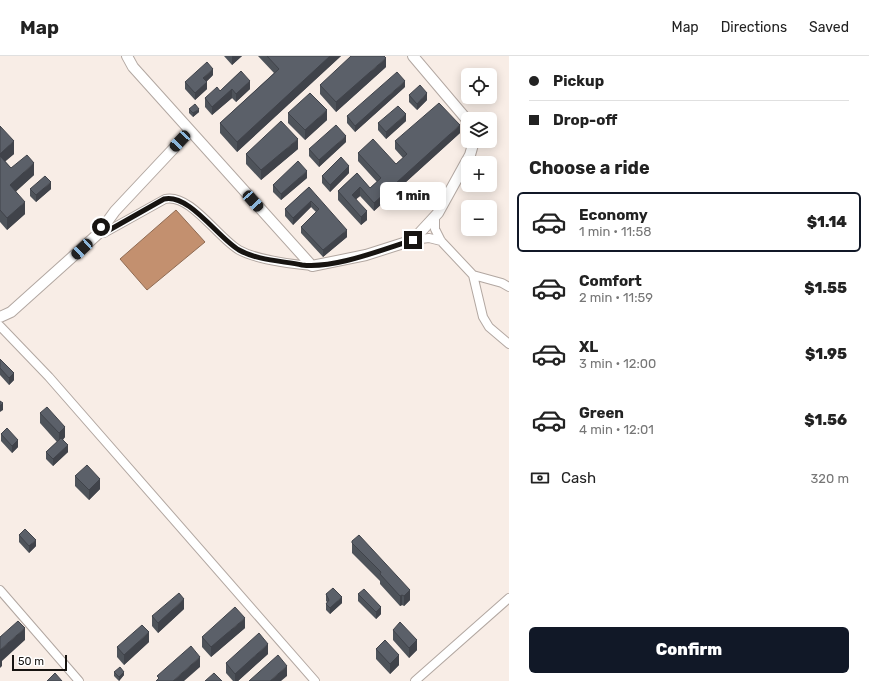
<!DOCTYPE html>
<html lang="en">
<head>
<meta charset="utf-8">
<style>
	body { margin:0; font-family:Rubik,sans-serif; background:#f6f6f6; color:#222; height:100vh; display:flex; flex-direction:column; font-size:15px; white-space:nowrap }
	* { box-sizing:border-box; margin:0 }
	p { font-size:13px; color:#767676 }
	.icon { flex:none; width:22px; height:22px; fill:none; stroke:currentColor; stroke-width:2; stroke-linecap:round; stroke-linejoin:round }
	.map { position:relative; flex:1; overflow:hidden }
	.side { display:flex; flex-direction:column; background:#fff; width:360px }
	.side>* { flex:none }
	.hud { display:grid; align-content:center; height:88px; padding:0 20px; background:#fff }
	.controls { position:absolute; left:461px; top:12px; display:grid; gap:8px }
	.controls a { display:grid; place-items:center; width:36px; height:36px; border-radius:6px; background:#fff; box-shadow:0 2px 10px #0003; font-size:20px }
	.scale { position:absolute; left:12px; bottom:10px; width:55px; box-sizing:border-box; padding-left:4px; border:2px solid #171411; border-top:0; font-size:11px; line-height:14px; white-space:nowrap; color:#171411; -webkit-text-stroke:3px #fff; paint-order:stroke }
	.end { position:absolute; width:18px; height:18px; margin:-9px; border:5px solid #171411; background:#fff; box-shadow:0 0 0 2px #fff }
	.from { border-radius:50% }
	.bubble { position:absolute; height:28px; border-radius:6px; background:#fff; box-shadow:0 2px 10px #0003; font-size:13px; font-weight:800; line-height:28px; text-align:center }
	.car { position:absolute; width:12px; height:24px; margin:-12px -6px; border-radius:5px; box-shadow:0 0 3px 1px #0007; background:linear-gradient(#222 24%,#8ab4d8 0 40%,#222 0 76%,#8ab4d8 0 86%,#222 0) }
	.hud b { display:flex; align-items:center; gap:14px; height:38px; font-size:15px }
	.hud b+b { border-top:1px solid #e0e0e0 }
	.hud i { width:10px; height:10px; background:#222 }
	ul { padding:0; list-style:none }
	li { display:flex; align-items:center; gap:12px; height:60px; margin:0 8px 6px; padding:0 12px; border:2px solid transparent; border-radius:6px }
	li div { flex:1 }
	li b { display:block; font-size:15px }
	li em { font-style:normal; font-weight:800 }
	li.current { border-color:#111827 }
	li>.icon { width:36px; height:36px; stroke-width:1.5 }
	h2 { padding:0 20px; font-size:18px; line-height:48px }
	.pay { display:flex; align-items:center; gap:10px; height:44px; padding:0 20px; font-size:15px }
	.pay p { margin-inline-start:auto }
	.button { display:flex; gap:8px; margin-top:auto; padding:8px 20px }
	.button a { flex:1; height:46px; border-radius:6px; background:#111827; color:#fff; font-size:16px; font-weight:800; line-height:46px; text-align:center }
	header { display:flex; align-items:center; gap:24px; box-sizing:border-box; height:56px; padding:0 20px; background:#fff; border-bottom:1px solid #e0e0e0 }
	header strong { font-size:19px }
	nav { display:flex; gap:22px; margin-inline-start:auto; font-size:14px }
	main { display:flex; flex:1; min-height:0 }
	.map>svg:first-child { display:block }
	.water { fill:#c3906f; stroke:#8f6b53 }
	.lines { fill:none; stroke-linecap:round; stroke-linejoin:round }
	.minor-casing { stroke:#b2a7a1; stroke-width:10 }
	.tertiary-casing { stroke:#b2a7a1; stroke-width:12 }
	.minor { stroke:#fff; stroke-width:8 }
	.tertiary { stroke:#fff; stroke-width:10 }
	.wall { fill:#4e535a }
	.shaded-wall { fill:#40434a }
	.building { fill:#5b6069; stroke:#40434a }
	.route { stroke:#171411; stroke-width:5 }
</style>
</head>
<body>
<header>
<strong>Map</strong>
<nav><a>Map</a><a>Directions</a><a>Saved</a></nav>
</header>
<main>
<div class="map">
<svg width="509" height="625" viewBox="0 0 509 625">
	<rect width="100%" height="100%" fill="#f8ede6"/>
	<path class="water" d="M176,154l29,32 -58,48 -27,-31z"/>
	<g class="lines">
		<defs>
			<path id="minor" d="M435,161v12l6,12 32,34 10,42 6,10 20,17
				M99,177h5l61,-34c25,-6 53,39 74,51 18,10 52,14 73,16
				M413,184l16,-2 12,3
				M473,219l29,8 7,4
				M0,270l49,51 266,304
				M0,534l79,91
				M415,625l94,-83"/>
			<path id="tertiary" d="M127,0l6,11 179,199 54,-11 47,-15 25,-27 32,-58 4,-14
				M413,0l55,65
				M0,261l11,-5 88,-79 16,-22 75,-80"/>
		</defs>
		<use href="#minor" class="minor-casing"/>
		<use href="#tertiary" class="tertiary-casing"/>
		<use href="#minor" class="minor"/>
		<use href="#tertiary" class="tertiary"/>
	</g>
	<path class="wall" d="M224,0h18l-10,9z
		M258,0h83l-104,96 -17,-19v-10l54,-50z
		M386,11l-50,45 -16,-18v-9z
		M241,15l9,18 -14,13 -4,-4 -20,17 -7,-8v-9l15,-7z
		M213,19l-7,7 1,7 -12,11 -10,-11v-7z
		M405,31l-50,45 -8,-9v-7z
		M409,39l18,5 -10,10 -8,-8z
		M189,53l10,3 -6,5 -4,-4z
		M288,57l39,7 -22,20 -17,-17z
		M406,65l-20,18 -8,-9v-7z
		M0,70l14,28 -9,7 6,7 23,7 -18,16 9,23 -18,16 -7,-8z
		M460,77l-86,78 -14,-15 -4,3 11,21 -6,5 -23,-25v-9l19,-18 13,15 7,-6 -19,-21v-8l38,11 7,-6 -8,-9v-8z
		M346,86l-27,25 -10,-11v-7z
		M298,93l-37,31 -15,-16v-10z
		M349,117l-19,19 -8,-9v-7z
		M307,122l-26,22 -8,-8v-7z
		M309,131l38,50 -24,20 -22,-24v-6l15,-15 -5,-5 -18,18 -8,-9v-7z
		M30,133h21l-15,13 -6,-6z
		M0,303l14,21 -5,5 -9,-10z
		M40,357l25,24 -2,3 5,12 -15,14 -7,-7v-7l11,-10 -17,-19z
		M1,378l17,13 -6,6 -11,-12z
		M75,420l25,13 -11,11 -14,-14z
		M19,479l17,11 -7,7 -10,-11z
		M352,485l58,59 -6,6 -2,-1 -2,1 -20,-22v-3l-28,-28z
		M326,538l16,9 -12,11 -4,-4v-6l1,-2 -1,-1z
		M358,538l23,20 -5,5 -18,-18z
		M184,553l-26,24 -6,-7v-10z
		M245,572l-34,29 -9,-10v-10z
		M393,574l24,20 -8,8 -16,-18z
		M149,586l-25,23 -7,-8v-10z
		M376,593l23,16 -9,9 -14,-15z
		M268,598l-30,27h-5l-7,-8v-10z
		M114,616l10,3 -5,6 -5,-5z"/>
	<path class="shaded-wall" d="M232,0h10l-10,9z
		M330,0h11l-104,96v-10z
		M386,2v9l-50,45v-10z
		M213,13v6l-10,10v-7z
		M250,25v8l-14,13v-8z
		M405,25v6l-50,45v-6z
		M207,26v7l-12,11v-7z
		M232,33v9l-20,17v-8z
		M427,37v7l-10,10v-6z
		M199,53v3l-6,5v-4z
		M327,54v10l-22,20v-10z
		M406,58v7l-20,18v-7z
		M460,69v8l-86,78v-8z
		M346,80v6l-27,25v-7z
		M298,83v10l-37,31v-10z
		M14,85v13l-14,12v-12z
		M34,107v12l-24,22v-12z
		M349,110v7l-19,19v-7z
		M307,115v7l-26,22v-6z
		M51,126v7l-15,13v-7z
		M360,131v9l-8,7v-8z
		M311,145v6l-18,18v-7z
		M25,146v12l-18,16v-12z
		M367,155v9l-6,5v-8z
		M347,174v7l-24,20v-7z
		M14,317v7l-5,5v-7z
		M3,347v7l-3,2v-6z
		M65,371v10l-6,6v-10z
		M18,384v7l-6,6v-7z
		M68,389v7l-15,14v-7z
		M100,423v10l-11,11v-10z
		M36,484v6l-7,7v-7z
		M410,534v10l-6,6v-10z
		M402,539v10l-2,1v-10z
		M342,541v6l-12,11v-6z
		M184,543v10l-26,24v-10z
		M381,551v7l-5,5v-7z
		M245,562v10l-34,29v-10z
		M25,572v12l-23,21v5l-2,2v-18z
		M149,576v10l-25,23v-10z
		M417,584v10l-8,8v-10z
		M268,588v10l-30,27h-3v-7z
		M399,599v10l-9,9v-10z
		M200,601v10l-16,14h-11z
		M287,610v10l-6,5h-11z
		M124,616v3l-5,6v-4z"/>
	<path class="building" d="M267,0h63l-93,86 -17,-19 59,-54z
		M351,0h33l2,2 -50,44 -16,-17z
		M207,6l6,7 -10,9 4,4 -12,11 -10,-11z
		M241,15l9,10 -14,13 -4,-5 -20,18 -7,-9 12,-11 3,4z
		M397,16l8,9 -50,45 -8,-10z
		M420,29l7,8 -10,11 -8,-9z
		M310,37l17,17 -22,20 -17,-17z
		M439,47l21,22 -86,78 -14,-16 -8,8 15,16 -6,6 -23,-26 19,-18 13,15 11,-10 -23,-25 15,-14 23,25 11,-10 -12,-13z
		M195,48l4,5 -6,4 -4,-4z
		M398,50l8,8 -20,18 -8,-9z
		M281,65l17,18 -37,31 -15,-16z
		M336,69l10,11 -27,24 -10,-11z
		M0,70l14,15 -14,13z
		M27,99l7,8 -24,22 15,17 -18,16 -7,-8v-54l11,12z
		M341,101l8,9 -19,19 -8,-9z
		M298,105l9,10 -26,23 -8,-9z
		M45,120l6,6 -15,13 -6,-6z
		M309,131l38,43 -24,20 -22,-23 18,-18 -8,-8 -18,17 -8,-9z
		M0,303l14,14 -5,5 -9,-10z
		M0,345l3,2 -3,3z
		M47,351l18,20 -6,6 -19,-20z
		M7,372l11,12 -6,6 -11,-12z
		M61,382l7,7 -15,14 -7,-7z
		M87,409l13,14 -11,11 -14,-14z
		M25,473l11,11 -7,6 -10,-11z
		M359,479l51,55 -6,6 -2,-1 -2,1 -20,-22 1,-2 -29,-29v-2z
		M333,532l9,9 -12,11 -4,-4 3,-4 -3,-6z
		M364,533l17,18 -5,5 -18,-18z
		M179,537l5,6 -26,24 -6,-7z
		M235,551l10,11 -34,29 -9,-10z
		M18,565l7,7 -25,22v-13z
		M400,566l17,18 -8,8 -16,-18z
		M142,569l7,7 -25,23 -7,-8z
		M259,577l9,11 -33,30 -9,-11z
		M385,584l14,15 -9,9 -14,-15z
		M191,590l9,11 -27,24h-17l3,-3 -2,-2z
		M278,599l9,11 -17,15h-21z
		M120,611l4,5 -5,5 -5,-5z
		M55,617l7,8h-15z
		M214,617l8,8h-17z"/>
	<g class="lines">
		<path class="route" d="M101,171l-3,6h6l60,-34c25,-6 54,39 75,51 17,10 43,11 63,15 32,4 79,-15 111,-25"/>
	</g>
</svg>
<div class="controls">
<a><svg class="icon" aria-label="locate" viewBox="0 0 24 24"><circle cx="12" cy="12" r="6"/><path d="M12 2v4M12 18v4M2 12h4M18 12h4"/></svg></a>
<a><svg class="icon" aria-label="layers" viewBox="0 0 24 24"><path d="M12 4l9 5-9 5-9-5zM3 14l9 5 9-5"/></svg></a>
<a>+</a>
<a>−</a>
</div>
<div class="scale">50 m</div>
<i class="end from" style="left:101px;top:171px"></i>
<i class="end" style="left:413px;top:184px"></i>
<div class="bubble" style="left:380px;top:126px;width:66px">1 min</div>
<i class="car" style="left:180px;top:85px;rotate:223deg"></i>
<i class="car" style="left:253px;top:145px;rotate:138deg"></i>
<i class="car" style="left:82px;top:193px;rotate:227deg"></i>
</div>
<section class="side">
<div class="hud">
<b><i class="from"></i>Pickup</b>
<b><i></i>Drop-off</b>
</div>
<h2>Choose a ride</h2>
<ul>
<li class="current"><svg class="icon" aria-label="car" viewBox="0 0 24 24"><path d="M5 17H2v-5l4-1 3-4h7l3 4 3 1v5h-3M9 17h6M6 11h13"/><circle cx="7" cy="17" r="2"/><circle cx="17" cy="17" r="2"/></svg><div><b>Economy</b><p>1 min · 11:58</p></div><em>$1.14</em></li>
<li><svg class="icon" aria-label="car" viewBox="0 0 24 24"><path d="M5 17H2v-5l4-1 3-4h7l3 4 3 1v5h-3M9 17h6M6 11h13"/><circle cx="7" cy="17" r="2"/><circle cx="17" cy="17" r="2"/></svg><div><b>Comfort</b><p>2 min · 11:59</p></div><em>$1.55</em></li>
<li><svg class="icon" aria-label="car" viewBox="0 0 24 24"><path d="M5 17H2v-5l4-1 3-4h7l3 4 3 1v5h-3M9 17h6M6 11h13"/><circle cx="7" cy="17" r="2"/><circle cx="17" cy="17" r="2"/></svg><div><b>XL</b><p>3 min · 12:00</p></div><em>$1.95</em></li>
<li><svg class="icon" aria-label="car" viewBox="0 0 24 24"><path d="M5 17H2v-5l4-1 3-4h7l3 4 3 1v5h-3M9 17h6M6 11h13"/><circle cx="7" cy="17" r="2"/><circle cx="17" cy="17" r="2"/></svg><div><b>Green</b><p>4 min · 12:01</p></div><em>$1.56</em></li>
</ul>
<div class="pay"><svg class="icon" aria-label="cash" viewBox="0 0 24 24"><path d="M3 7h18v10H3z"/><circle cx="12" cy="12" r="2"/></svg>Cash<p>320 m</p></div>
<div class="button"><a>Confirm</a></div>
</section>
</main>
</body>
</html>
